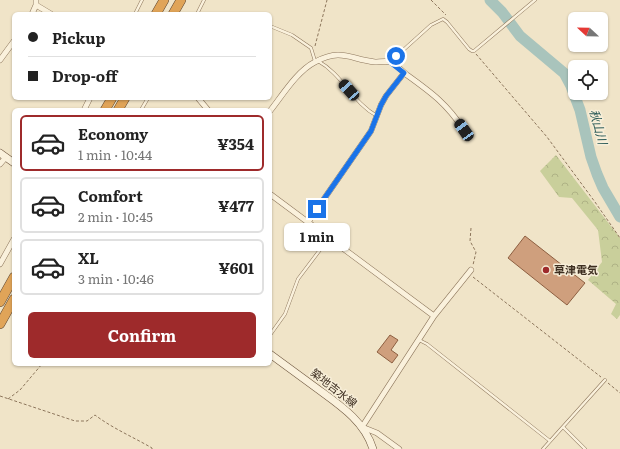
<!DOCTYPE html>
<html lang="en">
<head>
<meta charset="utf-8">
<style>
	body { margin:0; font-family:Literata,"Noto Sans JP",serif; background:#f2f2f2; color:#222; height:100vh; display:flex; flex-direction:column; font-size:15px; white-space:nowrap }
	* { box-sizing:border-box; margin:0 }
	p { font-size:13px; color:#767676 }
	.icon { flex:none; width:22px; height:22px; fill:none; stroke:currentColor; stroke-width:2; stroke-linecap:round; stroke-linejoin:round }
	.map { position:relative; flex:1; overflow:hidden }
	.drawer { position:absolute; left:12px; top:108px; width:260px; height:258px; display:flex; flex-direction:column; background:#fff; border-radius:6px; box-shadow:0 1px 3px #0004 }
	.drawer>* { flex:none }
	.guide { position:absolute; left:12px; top:12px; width:260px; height:88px; border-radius:6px; box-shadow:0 1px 3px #0004; display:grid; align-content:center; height:88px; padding:0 16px; background:#fff }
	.needle { width:26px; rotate:292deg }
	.buttons { position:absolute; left:568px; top:12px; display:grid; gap:8px }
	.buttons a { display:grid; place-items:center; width:40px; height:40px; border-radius:6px; background:#fff; box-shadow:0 1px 3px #0004; font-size:20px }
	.end { position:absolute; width:18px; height:18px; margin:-9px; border:5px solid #1a73e8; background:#fff; box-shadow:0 0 0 2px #fff }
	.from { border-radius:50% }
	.bubble { position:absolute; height:28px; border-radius:6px; background:#fff; box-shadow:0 1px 3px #0004; font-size:13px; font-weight:700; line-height:28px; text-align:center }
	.car { position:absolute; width:12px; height:24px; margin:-12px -6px; border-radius:5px; box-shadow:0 0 3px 1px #0007; background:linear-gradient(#222 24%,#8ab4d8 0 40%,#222 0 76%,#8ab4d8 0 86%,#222 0) }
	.guide b { display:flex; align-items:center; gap:14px; height:38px; font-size:15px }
	.guide b+b { border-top:1px solid #e0e0e0 }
	.guide i { width:10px; height:10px; background:#222 }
	ul { padding:7px 0 0; list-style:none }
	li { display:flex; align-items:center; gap:12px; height:56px; margin:0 8px 6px; padding:0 8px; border:2px solid #e0e0e0; border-radius:6px }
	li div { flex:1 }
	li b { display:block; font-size:15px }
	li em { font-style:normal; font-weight:700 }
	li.active { border-color:#9e2a2b }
	li>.icon { width:36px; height:36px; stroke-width:1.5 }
	.cta { display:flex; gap:8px; margin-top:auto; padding:8px 16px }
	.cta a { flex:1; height:46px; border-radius:6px; background:#9e2a2b; color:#fff; font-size:16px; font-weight:700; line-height:46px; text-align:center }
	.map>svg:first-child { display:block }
	.forest { fill:url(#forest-crowns) }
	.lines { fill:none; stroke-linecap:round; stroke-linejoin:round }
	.river { stroke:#a9c4bc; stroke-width:11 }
	.building { fill:#cf9f7d; stroke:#8d5f41 }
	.lane-casing { stroke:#8d765c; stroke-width:3.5 }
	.street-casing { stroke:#8d765c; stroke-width:6 }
	.secondary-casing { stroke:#6f573f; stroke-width:8 }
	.highway-casing { stroke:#5b4430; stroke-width:10 }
	.path { stroke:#8d765c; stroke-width:1; stroke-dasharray:3 2; stroke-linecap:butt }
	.lane { stroke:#faf1dc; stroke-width:2.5 }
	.street { stroke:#faf1dc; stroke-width:5 }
	.secondary { stroke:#faf1dc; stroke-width:7 }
	.highway { stroke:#e0a458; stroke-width:9 }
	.route { stroke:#1a73e8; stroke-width:5 }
	.poi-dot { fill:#9e2a2b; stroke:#f7eed8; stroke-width:1.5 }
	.labels { text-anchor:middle; stroke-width:3; stroke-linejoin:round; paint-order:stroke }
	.poi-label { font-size:11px; font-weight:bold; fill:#3d2e20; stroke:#f7eed8; text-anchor:start }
	.street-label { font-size:11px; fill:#3d2e20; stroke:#f7eed8 }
	.water-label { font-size:12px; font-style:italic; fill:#2f5d5a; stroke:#f7eed8 }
</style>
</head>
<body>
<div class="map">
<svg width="620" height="449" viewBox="0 0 620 449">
	<defs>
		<pattern id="forest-crowns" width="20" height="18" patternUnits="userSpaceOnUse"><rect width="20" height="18" fill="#c9cf9b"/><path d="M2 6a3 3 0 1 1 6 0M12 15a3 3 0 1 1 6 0" fill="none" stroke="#aeb285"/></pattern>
	</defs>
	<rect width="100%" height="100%" fill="#f0e4c8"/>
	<path class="forest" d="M556,155l64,83v77l-3,4 -6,-5 5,-10 -28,-24 14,-18 -4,-32 -26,-32 -13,-1 -19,-26z"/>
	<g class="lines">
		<path class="river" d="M490,0l12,12 18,24 44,37 7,13 9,24 11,47 6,17 6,14 17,29"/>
	</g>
	<path class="building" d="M525,236l60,47 -18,22 -59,-47z
		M390,335l8,5 -7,10 7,5 -6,8 -15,-11z"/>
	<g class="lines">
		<defs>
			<path id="lane" d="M135,14l7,-14
				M197,14l7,-14
				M270,26l22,9 19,13 4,13
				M318,61c24,13 35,42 59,55
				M390,62l41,-37 12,-6 4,3 22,27 3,2h2l61,-51
				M141,110l7,-12
				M270,335l15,-21 13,-35 31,-41
				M419,340l8,4 123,97
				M563,427l22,22
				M543,449l62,-69"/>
			<path id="street" d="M36,5l15,9
				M32,14l4,-9v-5
				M0,60l14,-19
				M198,98l10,12
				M84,110l6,-12
				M270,111c12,-15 27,-40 45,-49 27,-14 34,-3 60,0 4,0 11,-1 15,0 6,2 12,9 17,13 25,18 40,29 57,55
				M0,164l6,-7
				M270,194l164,122
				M308,222l63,-91 10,-26 5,-9 18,-23
				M0,264l14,-25
				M399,449l-22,-16 -15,-6 72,-111 37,-46"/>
			<path id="secondary" d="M0,153l14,10
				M270,354c15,11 30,22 45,33 23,17 49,33 58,62"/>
			<path id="highway" d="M156,14l8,-14
				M173,14l8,-14
				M105,110l7,-12
				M118,110l7,-12
				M0,302l14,-25
				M0,324l14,-25"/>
		</defs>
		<use href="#lane" class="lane-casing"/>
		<use href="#street" class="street-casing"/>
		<use href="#secondary" class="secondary-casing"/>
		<use href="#highway" class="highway-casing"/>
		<path class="path" d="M431,0l15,15
			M315,46l12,-46
			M476,54l71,83 48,65 25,36
			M471,228l-1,13 6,11 -3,13
			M473,277l128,100
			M608,383l12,10
			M0,396l75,25h12l8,-6c17,13 38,22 57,33v1
			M8,399l12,-9 22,-26"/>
		<use href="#lane" class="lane"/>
		<use href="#street" class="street"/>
		<use href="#secondary" class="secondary"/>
		<use href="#highway" class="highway"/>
	</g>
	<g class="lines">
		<path class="route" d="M317,209l54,-78 10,-26 5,-9 18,-23 -14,-11 6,-6"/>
	</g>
	<circle class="poi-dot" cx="546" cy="270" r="4"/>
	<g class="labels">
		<g class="poi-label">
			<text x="554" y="274">草津電気</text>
		</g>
		<g class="street-label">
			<text transform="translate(334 388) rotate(38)" y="4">築地吉水線</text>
		</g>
		<g class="water-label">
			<text transform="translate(598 127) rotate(75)" y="4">秋山川</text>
		</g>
	</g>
</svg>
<div class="buttons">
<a><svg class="needle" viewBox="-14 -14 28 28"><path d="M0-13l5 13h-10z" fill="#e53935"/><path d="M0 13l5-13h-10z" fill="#767676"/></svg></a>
<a><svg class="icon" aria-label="locate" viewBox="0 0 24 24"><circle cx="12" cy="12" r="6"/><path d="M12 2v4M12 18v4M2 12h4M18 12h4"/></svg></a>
</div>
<i class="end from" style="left:396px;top:56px"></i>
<i class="end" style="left:317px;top:209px"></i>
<div class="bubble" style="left:284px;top:223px;width:66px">1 min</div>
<i class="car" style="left:349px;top:90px;rotate:318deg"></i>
<i class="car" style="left:464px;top:130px;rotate:325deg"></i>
<div class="guide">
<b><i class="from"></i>Pickup</b>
<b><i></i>Drop-off</b>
</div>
<section class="drawer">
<ul>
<li class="active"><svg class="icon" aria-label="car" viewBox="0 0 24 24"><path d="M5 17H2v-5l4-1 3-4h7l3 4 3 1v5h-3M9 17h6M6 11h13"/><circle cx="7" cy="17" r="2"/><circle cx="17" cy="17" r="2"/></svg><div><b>Economy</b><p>1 min · 10:44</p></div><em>¥354</em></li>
<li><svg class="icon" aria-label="car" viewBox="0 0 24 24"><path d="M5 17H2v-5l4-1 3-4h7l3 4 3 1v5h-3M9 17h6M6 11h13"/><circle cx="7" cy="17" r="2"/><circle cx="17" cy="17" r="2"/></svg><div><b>Comfort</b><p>2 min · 10:45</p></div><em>¥477</em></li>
<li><svg class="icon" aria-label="car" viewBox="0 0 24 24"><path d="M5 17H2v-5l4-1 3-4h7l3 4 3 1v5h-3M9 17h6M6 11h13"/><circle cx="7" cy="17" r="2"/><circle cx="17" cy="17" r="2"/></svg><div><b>XL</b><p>3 min · 10:46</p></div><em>¥601</em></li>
</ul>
<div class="cta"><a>Confirm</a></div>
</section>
</div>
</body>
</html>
